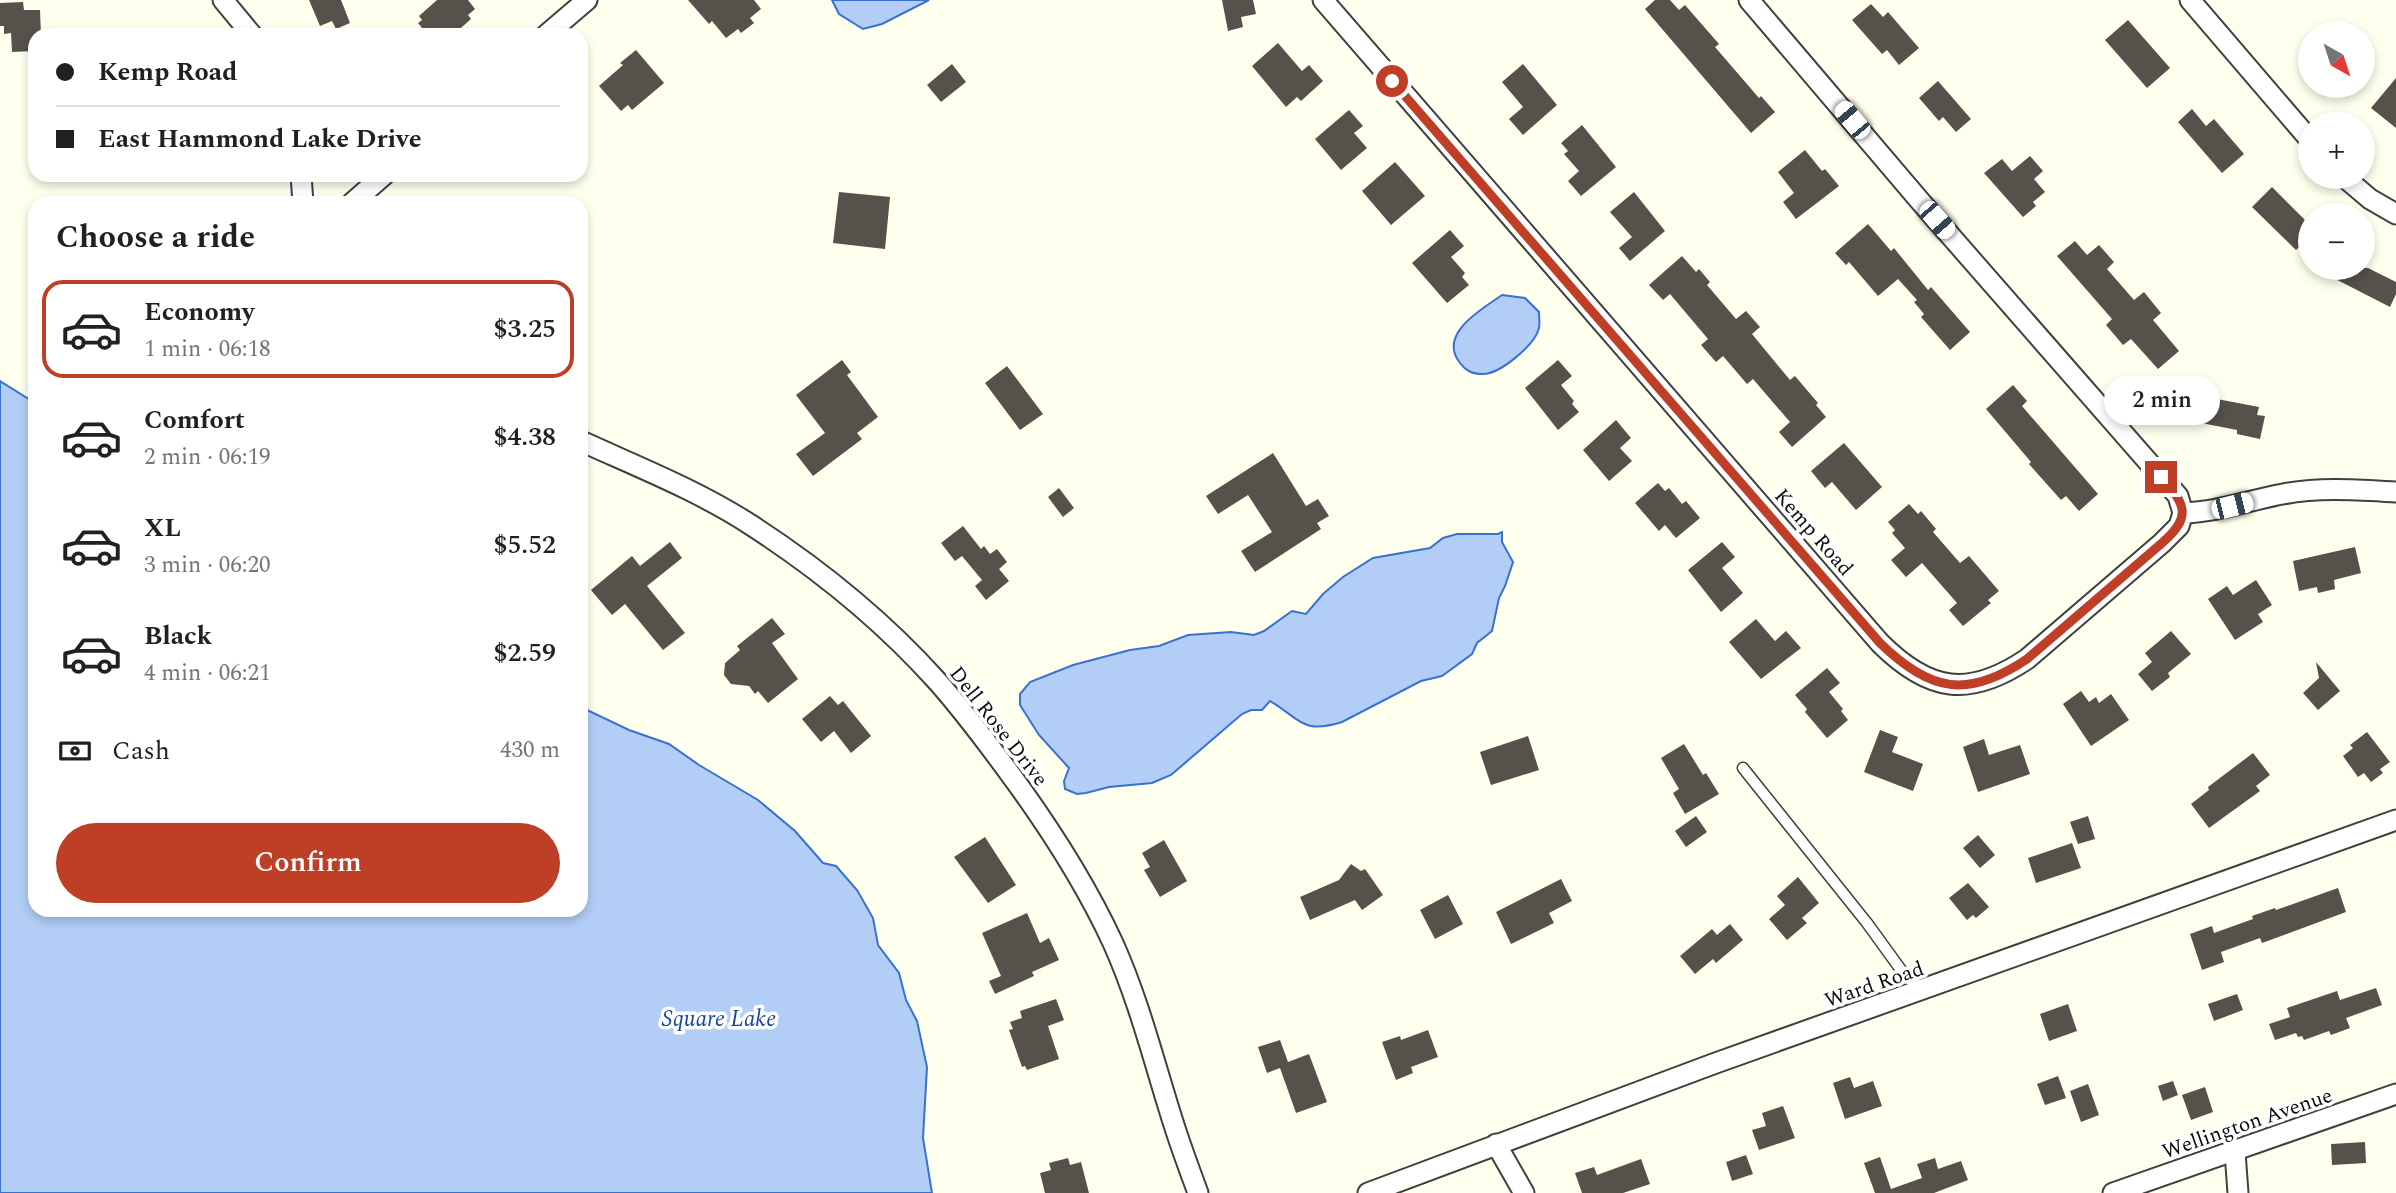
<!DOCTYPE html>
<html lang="en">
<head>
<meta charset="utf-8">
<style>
	body { margin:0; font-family:Spectral,serif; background:#f6f6f6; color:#202124; height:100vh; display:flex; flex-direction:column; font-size:26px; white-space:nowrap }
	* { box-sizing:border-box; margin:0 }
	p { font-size:23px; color:#757577 }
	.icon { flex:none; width:38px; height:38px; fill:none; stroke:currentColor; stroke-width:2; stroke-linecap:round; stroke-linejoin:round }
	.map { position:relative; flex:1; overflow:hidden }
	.panel { position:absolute; left:28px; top:196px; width:560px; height:721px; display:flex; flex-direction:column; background:#fff; border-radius:21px; box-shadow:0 4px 10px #0003 }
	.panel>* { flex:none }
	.hud { position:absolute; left:28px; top:28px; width:560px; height:154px; border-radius:21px; box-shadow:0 4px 10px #0003; display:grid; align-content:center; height:154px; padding:0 28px; background:#fff }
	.needle { width:46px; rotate:141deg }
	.tools { position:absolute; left:2298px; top:21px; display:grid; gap:14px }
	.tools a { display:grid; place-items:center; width:77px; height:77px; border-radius:50%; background:#fff; box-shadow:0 4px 10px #0003; font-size:35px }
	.end { position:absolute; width:32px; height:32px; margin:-16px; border:9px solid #be3f25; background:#fff; box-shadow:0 0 0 4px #fff }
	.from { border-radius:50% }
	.bubble { position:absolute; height:49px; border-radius:24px; background:#fff; box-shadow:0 4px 10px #0003; font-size:23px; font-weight:600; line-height:49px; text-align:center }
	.car { position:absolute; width:21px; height:42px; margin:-21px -10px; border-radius:9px; box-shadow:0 0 5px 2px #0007; background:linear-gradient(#fff 24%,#345 0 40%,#fff 0 76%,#345 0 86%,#fff 0) }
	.hud b { display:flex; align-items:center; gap:24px; height:66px; font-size:26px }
	.hud b+b { border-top:2px solid #e0e0e0 }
	.hud i { width:18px; height:18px; background:#202124 }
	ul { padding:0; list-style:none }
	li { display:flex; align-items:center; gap:21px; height:98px; margin:0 14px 10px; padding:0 14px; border:4px solid transparent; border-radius:21px }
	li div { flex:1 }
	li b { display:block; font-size:26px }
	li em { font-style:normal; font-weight:600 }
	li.active { border-color:#be3f25 }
	li>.icon { width:63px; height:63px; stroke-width:1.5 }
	h2 { padding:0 28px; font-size:32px; line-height:84px }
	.pay { display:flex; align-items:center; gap:18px; height:77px; padding:0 28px; font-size:26px }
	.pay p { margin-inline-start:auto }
	.action { display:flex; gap:14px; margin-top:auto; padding:14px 28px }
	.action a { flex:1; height:80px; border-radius:42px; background:#be3f25; color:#fff; font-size:28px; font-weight:600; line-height:80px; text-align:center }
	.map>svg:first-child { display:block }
	.water { fill:#b2cef6; stroke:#3971ce; stroke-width:2 }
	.building { fill:#56514a }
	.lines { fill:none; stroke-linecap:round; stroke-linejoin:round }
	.service-casing { stroke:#404040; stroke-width:13 }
	.minor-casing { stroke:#404040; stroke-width:23 }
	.service { stroke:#fff; stroke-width:10 }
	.minor { stroke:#fff; stroke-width:19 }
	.route { stroke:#be3f25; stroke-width:9 }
	.labels { text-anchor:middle; stroke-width:7; stroke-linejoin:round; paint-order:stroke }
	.street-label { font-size:21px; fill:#0d0d0d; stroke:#fff }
	.water-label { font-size:23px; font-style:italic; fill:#16459f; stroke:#fff }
</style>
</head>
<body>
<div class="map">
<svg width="2396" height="1193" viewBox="0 0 2396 1193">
	<rect width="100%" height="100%" fill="#ffffed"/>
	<path class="water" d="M832,0h97l-47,24 -19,5 -24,-15z
		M1502,295l23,3 14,14c0,5 1,12 0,16 -4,17 -39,46 -56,46 -11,0 -17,-3 -23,-11 -23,-29 22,-54 42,-68z
		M0,381l35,22v507h546v-203l48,23 40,14 30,21 59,35 37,31 28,32 13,3 21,24 16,28 5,27 21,28 7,27 11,21 10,46 -4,71 9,55h-932z
		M1502,532v10l11,20 -8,24 -6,12 -7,33 -15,12 -5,11 -30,22 -21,5 -79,41c-41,13 -42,-4 -72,-21l-8,9h-11l-9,4 -71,61 -19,8 -43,4 -23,6 -9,1 -12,-5 -1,-8 5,-13 -30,-33 -19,-30v-11l10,-12 43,-17 57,-15 29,-4 29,-11 43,-3 23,3 10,-4 28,-20 14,3 17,-20 20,-17 30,-19 57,-10 13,-10 14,-4h41z"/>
	<path class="building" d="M309,0h32l9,23 -14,6 -4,-8 -12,5z
		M437,0h31l7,9 -7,6 3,4 -18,16h-25l-10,-12 4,-3 -3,-4z
		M688,0h66l7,9 -11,9 4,5 -13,10 -3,-4 -12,9 -14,-17 -3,3z
		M1222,0h31l3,14 -15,3 2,10 -15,4z
		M1655,0h15l9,10 6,-5 34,39 -4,3 44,51 2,-2 14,16 -24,21 -106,-124z
		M23,2l1,8h16l1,25h-6v16l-23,1 -1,-19 -7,1v-8h-4v-23z
		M1871,4l12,13 5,-5 31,36 -20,17 -12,-15 -5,4 -30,-34z
		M2128,20l42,48 -23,20 -42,-48z
		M1278,43l24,28 7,-6 14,16 -22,20 -4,-4 -11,10 -34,-41z
		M636,50l28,33 -32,27 -4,-5 -7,6 -22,-25 24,-21 -3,-2z
		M952,64l14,18 -25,20 -14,-17z
		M1523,64l34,41 -34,30 -14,-16 14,-12 -21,-25z
		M2396,78v50l-25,-20z
		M1938,81l33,38 -15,13 -13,-15 -4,4 -20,-23z
		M2192,109l14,17 8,-7 30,35 -22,19 -44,-51z
		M1349,110l14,16 -9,7 13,15 -26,22 -26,-31z
		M1582,125l34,42 -35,29 -13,-15 11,-10 -15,-17 4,-3 -7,-8z
		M1805,150l17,21 3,-2 14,17 -43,33 -13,-17 11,-9 -16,-21z
		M2030,156l13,15 -9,8 11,13 -12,10 3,4 -13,11 -39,-44 18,-14 10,12z
		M1395,162l30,34 -34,29 -29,-34z
		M2272,187l38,38v11l-14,14 -44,-43z
		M839,192l51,5 -5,52 -52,-6z
		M1634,192l31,39 -35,30 -11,-13 13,-11 -22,-25z
		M1868,224l23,27 3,-3 34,42 3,-3 39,45 -20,18 -29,-33 3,-3 -10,-12 3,-2 -19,-21 -20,17 -29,-34 -3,3 -11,-12z
		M1450,230l14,16 -13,11 14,16 -3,4 7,8 -22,18 -35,-40z
		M2075,241l12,14 12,-10 15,17 -7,7 27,31 10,-8 17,21 -8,7 26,31 -21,18 -27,-30 -8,6 -17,-20 6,-6 -55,-63z
		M1682,256l14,16 3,-3 11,13 -3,3 29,34 10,-8 14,16 -8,7 38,46 5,-4 23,27 -2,2 10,12 -34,30 -13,-15 11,-10 -37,-43 -6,5 -24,-28 -7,6 -15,-17 7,-6 -38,-45 -7,6 -14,-15z
		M2314,268h54l28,14v12l-6,13z
		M842,360l9,12 -4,3 31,42 -21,16 5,6 -49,37 -17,-22 29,-21 -29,-38z
		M1558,360l14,16 -11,9 13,16 -2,3 7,8 -21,18 -33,-42z
		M1007,366l36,48 -23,16 -35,-47z
		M2013,385l14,16 -5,5 76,88 -19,17 -13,-15 -5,4 -32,-36 2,-2 -45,-53z
		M2197,389l21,4 -1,6 42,8 -2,8 8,1 -5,23 -23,-5v-4l-46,-9z
		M1616,420l15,18 -11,10 12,13 -23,20 -26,-31z
		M1844,443l38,44 -26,23 -24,-28 -7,6 -14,-17z
		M1273,453l33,53 12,-7 11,17 -12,7 4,6 -66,43 -14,-21 31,-19 -24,-37 -30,19 -12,-18z
		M1658,483l7,8 4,-3 13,16 4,-3 14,17 -24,20 -11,-13 -6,6 -24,-28z
		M1059,488l15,20 -11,9 -15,-20z
		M1909,504l9,10 3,-3 15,18 -3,3 27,31 9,-7 30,35 -11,9 3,3 -28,23 -14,-16 8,-7 -35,-40 -16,14 -15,-17 14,-12 -13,-15 3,-3 -7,-8z
		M963,526l18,23 3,-3 6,8 7,-5 10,13 -8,7 10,12 -23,19 -11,-14 7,-6 -20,-24 -7,5 -14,-18z
		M670,542l12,16 -35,28 38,47 -22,17 -38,-46 -13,11 -21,-25 41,-34 8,10z
		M1722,542l13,15 -13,11 21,25 -22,19 -33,-42z
		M2355,547l6,26 -27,7 1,9 -17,4 -1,-6 -18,4 -6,-30z
		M2256,580l16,25 -14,9 5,8 -28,18 -27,-41 19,-13 6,9z
		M772,618l13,16 -13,9 26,36 -30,24 -10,-12 -3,3 -6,-8 -18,-2 -7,-9 1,-12 15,-13 -3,-4z
		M1756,619l19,22 11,-10 15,17 -40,31 -32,-37z
		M2171,631l20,23 -23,19 2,4 -18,14 -14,-17 14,-12 -7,-9z
		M2316,662l24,29 -22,19 -15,-17 16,-15z
		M1827,668l13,15 -11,9 14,17 -2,2 7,9 -21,18 -22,-26 2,-3 -12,-14z
		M2081,691l8,11 7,-5 3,6 12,-9 18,26 -38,26 -28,-42z
		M830,696l8,9 5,-4 28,35 -20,17 -17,-22 -13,11 -19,-23z
		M1880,730l18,7 -6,15 31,12 -10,27 -49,-19z
		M2367,732l23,30 -10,7 3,4 -12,9 -7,-9 -6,4 -15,-21 10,-8 -3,-3z
		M1528,736l11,34 -48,15 -11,-33z
		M1984,739l5,16 31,-10 10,29 -52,18 -15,-45z
		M1684,744l19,31 3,-2 13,21 -34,20 -12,-21 6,-4 -18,-31z
		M2253,753l17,22 -14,11 4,5 -51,37 -18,-24 18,-14 -1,-3z
		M1696,816l11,16 -21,15 -11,-16z
		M2088,816l7,23 -17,5 -8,-22z
		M1978,835l17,20 -15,13 -17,-20z
		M985,837l31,48 -28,18 -34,-46z
		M1164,840l23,41 -27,16 -16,-27 6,-3 -8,-14z
		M2072,843l9,25 -45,15 -8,-25z
		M1351,864l10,7 4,-2 18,26 -21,15 -7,-10 -45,20 -10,-23 39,-17z
		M1798,877l21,26 -17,15 5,5 -20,17 -18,-21 16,-14 -8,-9z
		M1561,879l11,22 -23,12 5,10 -43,21 -15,-32z
		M1968,883l21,24 -13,11 -3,-3 -6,5 -18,-22z
		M2338,888l8,24 -84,31 -2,-5 -39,14 3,10 -22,8 -12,-36 22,-8 2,7 39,-14 -1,-3 23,-8 1,2z
		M1448,895l15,29 -28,15 -15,-29z
		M1027,913l13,30 9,-5 10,22 -27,12 2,4 -39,18 -6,-13 12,-5 -19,-43z
		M1730,924l13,16 -27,23 -3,-4 -18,15 -15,-18 32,-27 5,6z
		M2376,988l6,17 -36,13 4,10 -19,7 -2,-4 -25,9 -2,-4 -4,1 -2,-4 -21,7 -6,-16 21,-7 -3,-9 50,-17 3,9z
		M2237,994l6,16 -29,11 -6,-17z
		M1056,999l8,21 -16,6 11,33 -32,11 -2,-4 -3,1 -13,-37 4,-1 -3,-7 12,-4 -2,-7z
		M2068,1004l9,27 -28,10 -9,-27z
		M1428,1030l10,27 -27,10 2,6 -17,7 -14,-38 18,-6 1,4z
		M1280,1040l8,22 21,-8 18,48 -31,11 -16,-45 -13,5 -9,-26z
		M2058,1076l8,22 -21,7 -8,-21z
		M1850,1077l4,11 19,-7 9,25 -37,13 -12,-36z
		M2173,1081l5,14 -15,6 -5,-15z
		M2088,1084l11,31 -18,7 -11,-31z
		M2205,1087l8,25 -22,8 -9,-25z
		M1783,1106l12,32 -36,12 -7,-20 14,-4 -4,-13z
		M2365,1142l1,21 -34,2 -1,-21z
		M1746,1155l7,19 -21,7 -6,-19z
		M1880,1157l11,32 31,-11 -5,-14 18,-6 3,11 23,-8 7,19 -34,13h-59l-11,-30z
		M1068,1158l2,7 11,-3 8,31h-44l-5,-20 11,-3 -2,-7z
		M1641,1159l9,25 -27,9h-41l-7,-20 19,-6 3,8z"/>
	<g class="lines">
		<defs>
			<path id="service" d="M1743,768l124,155 37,51 19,17"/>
			<path id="minor" d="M223,0l29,35
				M1323,0l557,643c49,49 89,55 147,16l135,-116 17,-17 4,-13c35,-1 67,-13 100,-19 38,-7 75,-4 113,-2
				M1749,0l171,201 258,295 5,17
				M2190,0l120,140
				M546,35l41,-35
				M301,175l2,28
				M2344,177l26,22 26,15
				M352,203l32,-28
				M581,441c57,26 118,50 170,84 68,44 132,96 186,156 30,34 58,72 84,108 35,49 67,100 92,154 27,60 42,123 62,185 7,22 15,43 23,65
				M1496,1144l28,49
				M2235,1152l3,41
				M1368,1193l345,-129 683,-244
				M2113,1193l283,-99"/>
		</defs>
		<use href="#service" class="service-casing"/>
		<use href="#minor" class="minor-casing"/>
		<use href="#service" class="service"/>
		<use href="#minor" class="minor"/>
	</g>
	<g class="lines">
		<path class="route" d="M1392,81l488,562c50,49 88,56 147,16l135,-116c31,-27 23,-39 -1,-66"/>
	</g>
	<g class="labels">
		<g class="street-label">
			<text transform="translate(1814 532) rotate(49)" y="7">Kemp Road</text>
			<text transform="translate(999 726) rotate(52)" y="7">Dell Rose Drive</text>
			<text transform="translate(1874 984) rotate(-19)" y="7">Ward Road</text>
			<text transform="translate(2247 1123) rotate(-19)" y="7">Wellington Avenue</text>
		</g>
		<g class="water-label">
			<text x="719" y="1026">Square Lake</text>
		</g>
	</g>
</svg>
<div class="tools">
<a><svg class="needle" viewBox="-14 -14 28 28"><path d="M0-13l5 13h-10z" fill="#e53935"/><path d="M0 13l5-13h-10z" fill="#757577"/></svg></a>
<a>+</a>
<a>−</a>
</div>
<i class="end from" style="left:1392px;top:81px"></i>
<i class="end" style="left:2161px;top:477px"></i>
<div class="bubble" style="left:2104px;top:376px;width:116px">2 min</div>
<i class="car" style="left:1852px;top:120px;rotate:320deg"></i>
<i class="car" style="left:1937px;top:220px;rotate:139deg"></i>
<i class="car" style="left:2232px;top:506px;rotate:76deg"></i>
<div class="hud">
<b><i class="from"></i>Kemp Road</b>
<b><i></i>East Hammond Lake Drive</b>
</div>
<section class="panel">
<h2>Choose a ride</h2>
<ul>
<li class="active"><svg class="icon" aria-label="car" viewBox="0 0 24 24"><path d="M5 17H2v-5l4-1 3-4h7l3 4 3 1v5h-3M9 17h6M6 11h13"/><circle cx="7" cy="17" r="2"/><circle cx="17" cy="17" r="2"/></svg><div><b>Economy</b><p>1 min · 06:18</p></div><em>$3.25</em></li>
<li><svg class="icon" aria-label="car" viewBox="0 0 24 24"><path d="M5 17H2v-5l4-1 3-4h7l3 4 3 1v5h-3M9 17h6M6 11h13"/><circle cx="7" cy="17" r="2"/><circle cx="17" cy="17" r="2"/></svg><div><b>Comfort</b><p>2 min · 06:19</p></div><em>$4.38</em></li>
<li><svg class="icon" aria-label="car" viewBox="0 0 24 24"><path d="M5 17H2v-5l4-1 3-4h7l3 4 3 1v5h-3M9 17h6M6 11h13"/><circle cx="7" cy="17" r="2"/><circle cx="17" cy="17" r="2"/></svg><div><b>XL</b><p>3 min · 06:20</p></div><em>$5.52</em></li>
<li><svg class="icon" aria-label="car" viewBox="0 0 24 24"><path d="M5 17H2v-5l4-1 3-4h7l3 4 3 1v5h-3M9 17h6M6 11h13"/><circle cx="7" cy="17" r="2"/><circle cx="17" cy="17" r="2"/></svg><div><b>Black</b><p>4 min · 06:21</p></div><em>$2.59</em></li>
</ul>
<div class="pay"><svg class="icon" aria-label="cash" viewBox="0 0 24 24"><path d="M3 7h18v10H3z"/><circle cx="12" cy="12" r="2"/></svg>Cash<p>430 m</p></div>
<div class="action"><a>Confirm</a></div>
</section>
</div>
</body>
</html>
